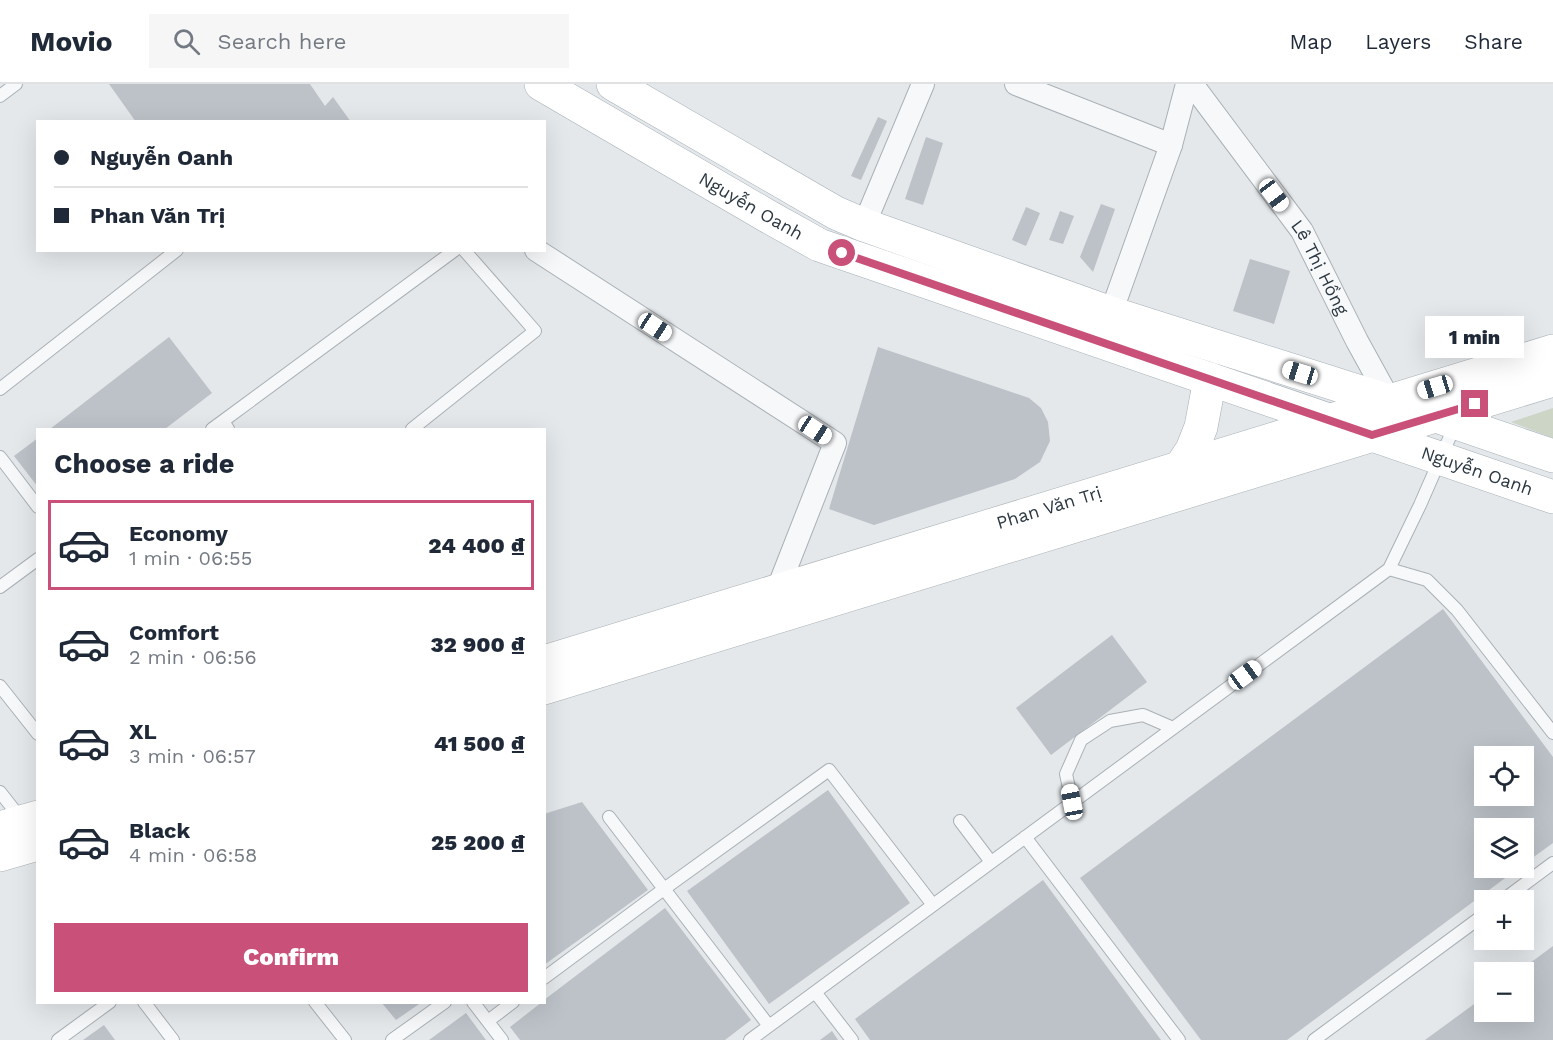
<!DOCTYPE html>
<html lang="en">
<head>
<meta charset="utf-8">
<style>
	body { margin:0; font-family:"Work Sans",sans-serif; background:#f6f6f7; color:#1f2937; height:100vh; display:flex; flex-direction:column; font-size:22px; white-space:nowrap }
	* { box-sizing:border-box; margin:0 }
	p { font-size:20px; color:#747a83 }
	.icon { flex:none; width:33px; height:33px; fill:none; stroke:currentColor; stroke-width:2; stroke-linecap:round; stroke-linejoin:round }
	.map { position:relative; flex:1; overflow:hidden }
	.drawer { position:absolute; left:36px; top:344px; width:510px; height:576px; display:flex; flex-direction:column; background:#fff; border-radius:0px; box-shadow:0 6px 24px #0002 }
	.drawer>* { flex:none }
	.hud { position:absolute; left:36px; top:36px; width:510px; height:132px; border-radius:0px; box-shadow:0 6px 24px #0002; display:grid; align-content:center; height:132px; padding:0 18px; background:#fff }
	.tools { position:absolute; left:1474px; top:662px; display:grid; gap:12px }
	.tools a { display:grid; place-items:center; width:60px; height:60px; border-radius:0px; background:#fff; box-shadow:0 6px 24px #0002; font-size:30px }
	.end { position:absolute; width:27px; height:27px; margin:-14px; border:8px solid #c95078; background:#fff; box-shadow:0 0 0 3px #fff }
	.from { border-radius:50% }
	.bubble { position:absolute; height:42px; border-radius:0px; background:#fff; box-shadow:0 6px 24px #0002; font-size:20px; font-weight:800; line-height:42px; text-align:center }
	.car { position:absolute; width:18px; height:36px; margin:-18px -9px; border-radius:8px; box-shadow:0 0 4px 2px #0007; background:linear-gradient(#fff 24%,#345 0 40%,#fff 0 76%,#345 0 86%,#fff 0) }
	.hud b { display:flex; align-items:center; gap:21px; height:57px; font-size:22px }
	.hud b+b { border-top:2px solid #e0e1e3 }
	.hud i { width:15px; height:15px; background:#1f2937 }
	ul { padding:0; list-style:none }
	li { display:flex; align-items:center; gap:18px; height:90px; margin:0 12px 9px; padding:0 6px; border:3px solid transparent; border-radius:0px }
	li div { flex:1 }
	li b { display:block; font-size:22px }
	li em { font-style:normal; font-weight:800 }
	li.on { border-color:#c95078 }
	li>.icon { width:54px; height:54px; stroke-width:1.5 }
	h2 { padding:0 18px; font-size:27px; line-height:72px }
	.primary-button { display:flex; gap:12px; margin-top:auto; padding:12px 18px }
	.primary-button a { flex:1; height:69px; border-radius:0px; background:#c95078; color:#fff; font-size:24px; font-weight:800; line-height:69px; text-align:center }
	header { display:flex; align-items:center; gap:36px; box-sizing:border-box; height:84px; padding:0 30px; background:#fff; border-bottom:2px solid #e0e1e3 }
	header strong { font-size:28px }
	nav { display:flex; gap:33px; margin-inline-start:auto; font-size:21px }
	.search { width:420px; height:54px; background:#f6f6f7; display:flex; align-items:center; gap:15px; box-sizing:border-box; padding:0 21px; border-radius:0px; color:#747a83; font-size:22px }
	.map>svg:first-child { display:block }
	.green { fill:#ccd5c6 }
	.building { fill:#bcc2c8; fill-rule:evenodd }
	.lines { fill:none; stroke-linecap:round; stroke-linejoin:round }
	.service-casing { stroke:#a9b0b5; stroke-width:14 }
	.minor-casing { stroke:#a9b0b5; stroke-width:24 }
	.secondary-casing { stroke:#a9b0b5; stroke-width:34 }
	.primary-casing { stroke:#a4afb7; stroke-width:34 }
	.service { stroke:#f7f8fa; stroke-width:12 }
	.minor { stroke:#f7f8fa; stroke-width:22 }
	.secondary { stroke:#fff; stroke-width:33 }
	.primary { stroke:#fff; stroke-width:33 }
	.route { stroke:#c95078; stroke-width:8 }
	.labels { text-anchor:middle; stroke-width:5; stroke-linejoin:round; paint-order:stroke }
	.street-label { font-size:18px; fill:#2c3943; stroke:#f4f7f9 }
</style>
</head>
<body>
<header>
<strong>Movio</strong>
<div class="search"><svg class="icon" aria-label="search" viewBox="0 0 24 24"><circle cx="10" cy="10" r="6"/><path d="M15 15l6 6"/></svg>Search here</div>
<nav><a>Map</a><a>Layers</a><a>Share</a></nav>
</header>
<div class="map">
<svg width="1553" height="956" viewBox="0 0 1553 956">
	<rect width="100%" height="100%" fill="#e4e8eb"/>
	<path class="green" d="M1553,324v30l-42,-16z"/>
	<path class="building" d="M109,0h201l15,22 8,-9 18,25h-215z
		M878,33l9,4 -26,59 -10,-4z
		M926,53l17,6 -20,62 -18,-6z
		M1101,120l14,5 -22,63 -13,-15z
		M1026,123l14,6 -14,33 -14,-6z
		M1060,127l14,5 -11,28 -14,-4z
		M1250,175l40,12 -16,53 -41,-13z
		M169,253l43,56 -47,36h-115z
		M878,263l151,51 12,10 7,14 2,19 -10,21 -25,17 -141,46 -45,-16z
		M38,354v49l-24,-31z
		M1443,525l110,148v86l-29,21v-36h-39v39h35l-233,173h-86l-121,-162zM1485,672h39v39h-39z
		M1112,551l35,47 -96,73 -35,-47z
		M828,706l82,113 -141,101 -82,-113z
		M582,718l66,88 -104,75v-151z
		M1043,796l118,160h-291l-15,-21z
		M665,824l86,112 -26,20h-205l-10,-13 32,-25h2v-2z
		M1553,862v94h-128l60,-44v15h39v-39h-6z
		M381,918h41l-26,18z
		M466,929l20,27h-57z
		M104,941l11,15h-32z
		M832,947l6,9h-18z"/>
	<g class="lines">
		<defs>
			<path id="service" d="M0,12l16,-12
				M0,305l177,-139
				M223,337l232,-171
				M212,345l11,-8 5,8
				M412,345l123,-98 -71,-81
				M0,373l38,50
				M1389,485l38,11 30,30 96,123
				M0,503l38,-28
				M0,602l38,48
				M0,708l22,28
				M1072,718l-6,-28 15,-34 29,-19 33,-6 30,13
				M609,733l160,209
				M960,737l31,41
				M1025,753l154,203
				M1503,816l50,-37
				M544,894l120,-89 165,-119 104,135
				M815,908l37,48
				M144,918l29,38
				M315,918l30,38
				M473,918l29,38
				M488,937l25,-19
				M58,956l52,-38
				M392,956l53,-38
				M750,956l639,-471 31,-64 35,-80
				M1314,956l171,-126"/>
			<g id="minor">
				<path d="M1016,0l155,61"/>
				<path id="s1" d="M1192,0l110,147 55,110 33,60"/>
				<path d="M864,141l59,-141"/>
				<path d="M536,166l299,193 -58,148v10"/>
				<path d="M1111,229l60,-168 16,-61"/>
			</g>
			<g id="secondary">
				<path id="s2" d="M544,578l733,-224 113,-37 163,-50"/>
				<path d="M544,604l1009,-308"/>
				<path d="M0,744l38,-11"/>
				<path d="M0,771l38,-11"/>
			</g>
			<g id="primary">
				<path id="s3" d="M541,0l228,133 50,28 734,252"/>
				<path d="M613,0l223,129 28,12 247,88 325,103 117,40"/>
				<path d="M1180,384l12,-18 9,-23 9,-48"/>
			</g>
		</defs>
		<use href="#service" class="service-casing"/>
		<use href="#minor" class="minor-casing"/>
		<use href="#secondary" class="secondary-casing"/>
		<use href="#primary" class="primary-casing"/>
		<use href="#service" class="service"/>
		<use href="#minor" class="minor"/>
		<use href="#secondary" class="secondary"/>
		<use href="#primary" class="primary"/>
	</g>
	<g class="lines">
		<path class="route" d="M842,169l530,182 103,-31"/>
	</g>
	<g class="labels">
		<g class="street-label">
			<text dy="6" stroke="none"><textPath href="#s3" startOffset="243">Nguyễn Oanh</textPath></text>
			<text dy="6" stroke="none"><textPath href="#s1" startOffset="224">Lê Thị Hồng</textPath></text>
			<text dy="6" stroke="none"><textPath href="#s3" startOffset="1017">Nguyễn Oanh</textPath></text>
			<text dy="6" stroke="none"><textPath href="#s2" startOffset="528">Phan Văn Trị</textPath></text>
		</g>
	</g>
</svg>
<div class="tools">
<a><svg class="icon" aria-label="locate" viewBox="0 0 24 24"><circle cx="12" cy="12" r="6"/><path d="M12 2v4M12 18v4M2 12h4M18 12h4"/></svg></a>
<a><svg class="icon" aria-label="layers" viewBox="0 0 24 24"><path d="M12 4l9 5-9 5-9-5zM3 14l9 5 9-5"/></svg></a>
<a>+</a>
<a>−</a>
</div>
<i class="end from" style="left:842px;top:169px"></i>
<i class="end" style="left:1475px;top:320px"></i>
<div class="bubble" style="left:1425px;top:232px;width:99px">1 min</div>
<i class="car" style="left:1274px;top:111px;rotate:143deg"></i>
<i class="car" style="left:655px;top:243px;rotate:123deg"></i>
<i class="car" style="left:1300px;top:289px;rotate:287deg"></i>
<i class="car" style="left:1435px;top:303px;rotate:253deg"></i>
<i class="car" style="left:815px;top:346px;rotate:123deg"></i>
<i class="car" style="left:1245px;top:591px;rotate:54deg"></i>
<i class="car" style="left:1072px;top:718px;rotate:349deg"></i>
<div class="hud">
<b><i class="from"></i>Nguyễn Oanh</b>
<b><i></i>Phan Văn Trị</b>
</div>
<section class="drawer">
<h2>Choose a ride</h2>
<ul>
<li class="on"><svg class="icon" aria-label="car" viewBox="0 0 24 24"><path d="M5 17H2v-5l4-1 3-4h7l3 4 3 1v5h-3M9 17h6M6 11h13"/><circle cx="7" cy="17" r="2"/><circle cx="17" cy="17" r="2"/></svg><div><b>Economy</b><p>1 min · 06:55</p></div><em>24 400 ₫</em></li>
<li><svg class="icon" aria-label="car" viewBox="0 0 24 24"><path d="M5 17H2v-5l4-1 3-4h7l3 4 3 1v5h-3M9 17h6M6 11h13"/><circle cx="7" cy="17" r="2"/><circle cx="17" cy="17" r="2"/></svg><div><b>Comfort</b><p>2 min · 06:56</p></div><em>32 900 ₫</em></li>
<li><svg class="icon" aria-label="car" viewBox="0 0 24 24"><path d="M5 17H2v-5l4-1 3-4h7l3 4 3 1v5h-3M9 17h6M6 11h13"/><circle cx="7" cy="17" r="2"/><circle cx="17" cy="17" r="2"/></svg><div><b>XL</b><p>3 min · 06:57</p></div><em>41 500 ₫</em></li>
<li><svg class="icon" aria-label="car" viewBox="0 0 24 24"><path d="M5 17H2v-5l4-1 3-4h7l3 4 3 1v5h-3M9 17h6M6 11h13"/><circle cx="7" cy="17" r="2"/><circle cx="17" cy="17" r="2"/></svg><div><b>Black</b><p>4 min · 06:58</p></div><em>25 200 ₫</em></li>
</ul>
<div class="primary-button"><a>Confirm</a></div>
</section>
</div>
</body>
</html>
